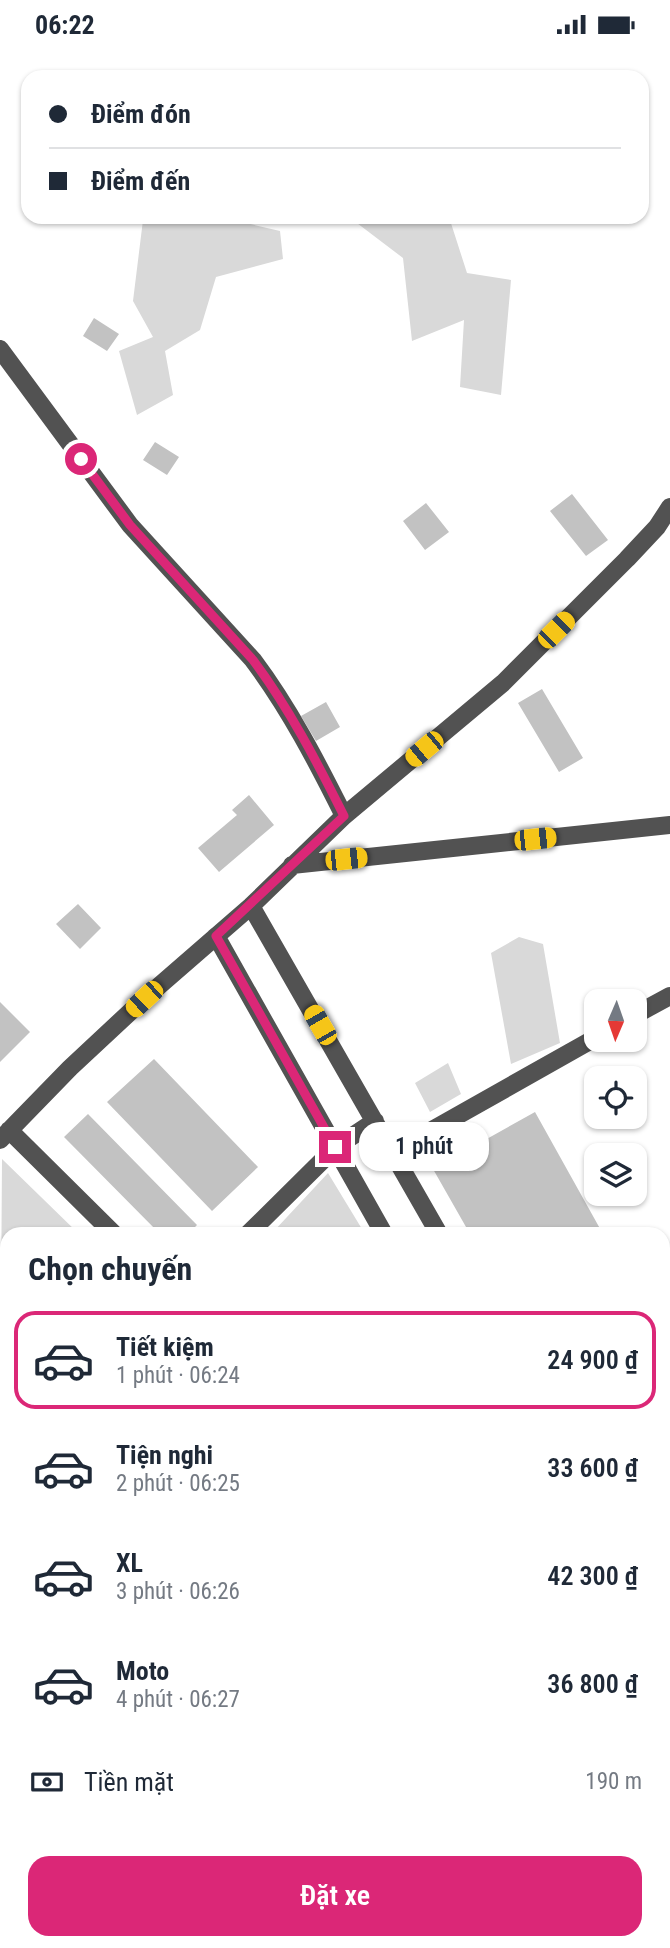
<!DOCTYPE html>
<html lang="vi">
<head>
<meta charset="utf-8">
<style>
	body { margin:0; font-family:"Roboto Condensed",sans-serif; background:#f6f6f7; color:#1f2937; height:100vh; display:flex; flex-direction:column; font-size:26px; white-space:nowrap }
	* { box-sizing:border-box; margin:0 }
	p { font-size:23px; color:#747a83 }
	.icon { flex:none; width:38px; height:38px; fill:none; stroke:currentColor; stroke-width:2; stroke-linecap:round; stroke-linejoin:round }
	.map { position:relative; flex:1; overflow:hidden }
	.sheet { position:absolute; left:0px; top:1178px; width:670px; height:723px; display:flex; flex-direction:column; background:#fff; border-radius:21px 21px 0 0; box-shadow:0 2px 5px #0004 }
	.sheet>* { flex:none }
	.hud { position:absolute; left:21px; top:21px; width:628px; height:154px; border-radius:21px; box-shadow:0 2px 5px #0004; display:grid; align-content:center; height:154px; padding:0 28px; background:#fff }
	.needle { width:46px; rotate:182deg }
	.buttons { position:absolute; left:584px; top:940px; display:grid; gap:14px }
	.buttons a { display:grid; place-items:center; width:63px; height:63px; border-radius:14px; background:#fff; box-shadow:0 2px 5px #0004; font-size:35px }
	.end { position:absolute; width:32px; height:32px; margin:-16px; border:9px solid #db2777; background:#fff; box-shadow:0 0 0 4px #fff }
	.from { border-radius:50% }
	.bubble { position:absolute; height:49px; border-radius:21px; background:#fff; box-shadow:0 2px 5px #0004; font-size:23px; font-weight:600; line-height:49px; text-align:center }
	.car { position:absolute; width:21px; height:42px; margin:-21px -10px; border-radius:9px; box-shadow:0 0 5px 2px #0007; background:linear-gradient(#f5c518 24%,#345 0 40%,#f5c518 0 76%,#345 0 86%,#f5c518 0) }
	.hud b { display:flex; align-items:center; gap:24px; height:66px; font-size:26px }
	.hud b+b { border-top:2px solid #e0e1e3 }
	.hud i { width:18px; height:18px; background:#1f2937 }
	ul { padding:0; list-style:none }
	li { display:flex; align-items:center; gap:21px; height:98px; margin:0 14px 10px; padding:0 14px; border:4px solid transparent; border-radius:21px }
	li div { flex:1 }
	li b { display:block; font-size:26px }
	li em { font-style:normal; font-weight:600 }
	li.active { border-color:#db2777 }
	li>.icon { width:63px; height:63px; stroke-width:1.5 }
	h2 { padding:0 28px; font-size:32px; line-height:84px }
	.pay { display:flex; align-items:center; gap:18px; height:77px; padding:0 28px; font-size:26px }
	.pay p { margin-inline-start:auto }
	.button { display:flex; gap:14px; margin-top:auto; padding:14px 28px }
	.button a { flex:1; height:80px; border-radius:21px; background:#db2777; color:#fff; font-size:28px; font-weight:600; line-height:80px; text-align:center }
	.status { display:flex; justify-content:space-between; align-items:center; height:49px; padding:0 35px; background:#fff; direction:ltr }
	.status svg { height:19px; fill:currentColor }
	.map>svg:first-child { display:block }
	.green { fill:#d9d9d9 }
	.building { fill:#c2c2c2 }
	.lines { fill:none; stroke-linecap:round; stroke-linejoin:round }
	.minor { stroke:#525252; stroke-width:18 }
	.route { stroke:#db2777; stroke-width:9 }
</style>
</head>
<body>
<div class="status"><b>06:22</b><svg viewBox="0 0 49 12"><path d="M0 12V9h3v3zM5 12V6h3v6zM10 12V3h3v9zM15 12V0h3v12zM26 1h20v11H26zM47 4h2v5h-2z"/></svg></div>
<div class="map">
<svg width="670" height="1899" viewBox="0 0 670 1899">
	<rect width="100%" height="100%" fill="#fff"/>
	<path class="green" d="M153,168h88l5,6 34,8 3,28 -67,18 -16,53 -35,21 8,44 -36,20 -18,-64 34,-14 -20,-36 10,-81z
		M349,168h100l18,56 44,7 -10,115 -41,-8 4,-67 -52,21 -9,-83z
		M519,888l24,7 17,99 -49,21 -20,-111z
		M448,1014l13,31 -31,18 -15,-29z
		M2,1110l77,75h-72v219h-7z
		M328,1124l37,61h-91l-1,-2z
		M666,1358l4,5v138l-7,4v-145z
		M7,1723v80l-7,-18v-58z
		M7,1828v66h90l-11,5h-86v-61z
		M335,1894h183v5h-174z"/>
	<path class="building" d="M94,269l25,16 -12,17 -24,-15z
		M155,393l24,15 -12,18 -24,-15z
		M572,445l36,46 -22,16 -36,-45z
		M426,454l23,29 -24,18 -22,-29z
		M542,640l41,69 -24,14 -41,-69z
		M326,653l14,25 -24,14 -15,-25z
		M249,746l25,30 -55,47 -21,-24 39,-33 -5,-5z
		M78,855l23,24 -21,21 -24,-25z
		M0,953l30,30 -30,30z
		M154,1010l104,108 -46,44 -105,-109z
		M535,1063l68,122h-133l-37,-65z
		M88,1065l109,111 -9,9h-28l-96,-97z
		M663,1292l7,12v14l-7,4z
		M2,1462l5,1v46h-7z
		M0,1528h7v19h-7z"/>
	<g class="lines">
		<path class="minor" d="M0,300l130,176 123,135c36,48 64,102 91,156
			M292,816l378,-40
			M251,857l188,328
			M216,887l168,298
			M635,966l35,-19
			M9,1081l105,104
			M0,1091l70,-72 74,-69 107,-93 93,-90 159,-133 124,-124 30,-32 13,-20
			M393,1103l204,-115
			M248,1185l88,-87 39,-26
			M663,1347l7,-4
			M0,1560h7
			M663,1614l7,1"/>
	</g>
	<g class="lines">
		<path class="route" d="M81,410l49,66 123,135c36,48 64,102 91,156l-128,120 119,211"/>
	</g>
</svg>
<div class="buttons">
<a><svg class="needle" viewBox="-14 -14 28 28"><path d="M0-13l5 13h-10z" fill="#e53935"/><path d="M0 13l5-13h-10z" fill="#747a83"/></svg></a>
<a><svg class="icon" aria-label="locate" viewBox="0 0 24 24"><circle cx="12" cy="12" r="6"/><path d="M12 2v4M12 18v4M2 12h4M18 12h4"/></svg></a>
<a><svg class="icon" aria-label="layers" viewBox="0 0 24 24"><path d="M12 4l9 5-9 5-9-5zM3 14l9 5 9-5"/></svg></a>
</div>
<i class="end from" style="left:81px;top:410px"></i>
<i class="end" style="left:335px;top:1098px"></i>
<div class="bubble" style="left:359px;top:1073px;width:130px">1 phút</div>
<i class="car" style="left:556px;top:581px;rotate:45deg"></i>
<i class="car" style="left:424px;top:700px;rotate:230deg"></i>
<i class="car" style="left:535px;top:790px;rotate:84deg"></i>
<i class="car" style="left:346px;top:810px;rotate:84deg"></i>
<i class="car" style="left:144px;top:950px;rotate:227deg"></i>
<i class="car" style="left:320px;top:976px;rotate:330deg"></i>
<div class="hud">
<b><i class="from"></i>Điểm đón</b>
<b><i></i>Điểm đến</b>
</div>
<section class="sheet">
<h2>Chọn chuyến</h2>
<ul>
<li class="active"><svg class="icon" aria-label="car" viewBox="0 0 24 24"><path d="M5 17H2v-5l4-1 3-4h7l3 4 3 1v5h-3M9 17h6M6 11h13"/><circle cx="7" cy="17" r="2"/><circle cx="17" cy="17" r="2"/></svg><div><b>Tiết kiệm</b><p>1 phút · 06:24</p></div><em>24 900 ₫</em></li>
<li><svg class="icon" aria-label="car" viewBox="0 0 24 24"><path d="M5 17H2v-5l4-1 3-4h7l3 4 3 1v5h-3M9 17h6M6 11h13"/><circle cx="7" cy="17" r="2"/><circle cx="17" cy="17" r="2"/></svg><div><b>Tiện nghi</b><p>2 phút · 06:25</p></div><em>33 600 ₫</em></li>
<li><svg class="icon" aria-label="car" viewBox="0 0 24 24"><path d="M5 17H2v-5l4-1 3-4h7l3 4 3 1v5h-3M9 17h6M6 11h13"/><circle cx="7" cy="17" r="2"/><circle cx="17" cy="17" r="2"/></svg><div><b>XL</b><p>3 phút · 06:26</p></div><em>42 300 ₫</em></li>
<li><svg class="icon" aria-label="car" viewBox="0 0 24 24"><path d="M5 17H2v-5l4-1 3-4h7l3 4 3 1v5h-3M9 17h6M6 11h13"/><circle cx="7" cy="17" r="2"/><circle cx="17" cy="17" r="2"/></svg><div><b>Moto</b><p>4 phút · 06:27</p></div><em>36 800 ₫</em></li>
</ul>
<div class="pay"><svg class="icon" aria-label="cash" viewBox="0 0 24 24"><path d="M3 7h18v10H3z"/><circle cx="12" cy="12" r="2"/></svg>Tiền mặt<p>190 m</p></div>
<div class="button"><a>Đặt xe</a></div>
</section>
</div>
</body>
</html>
